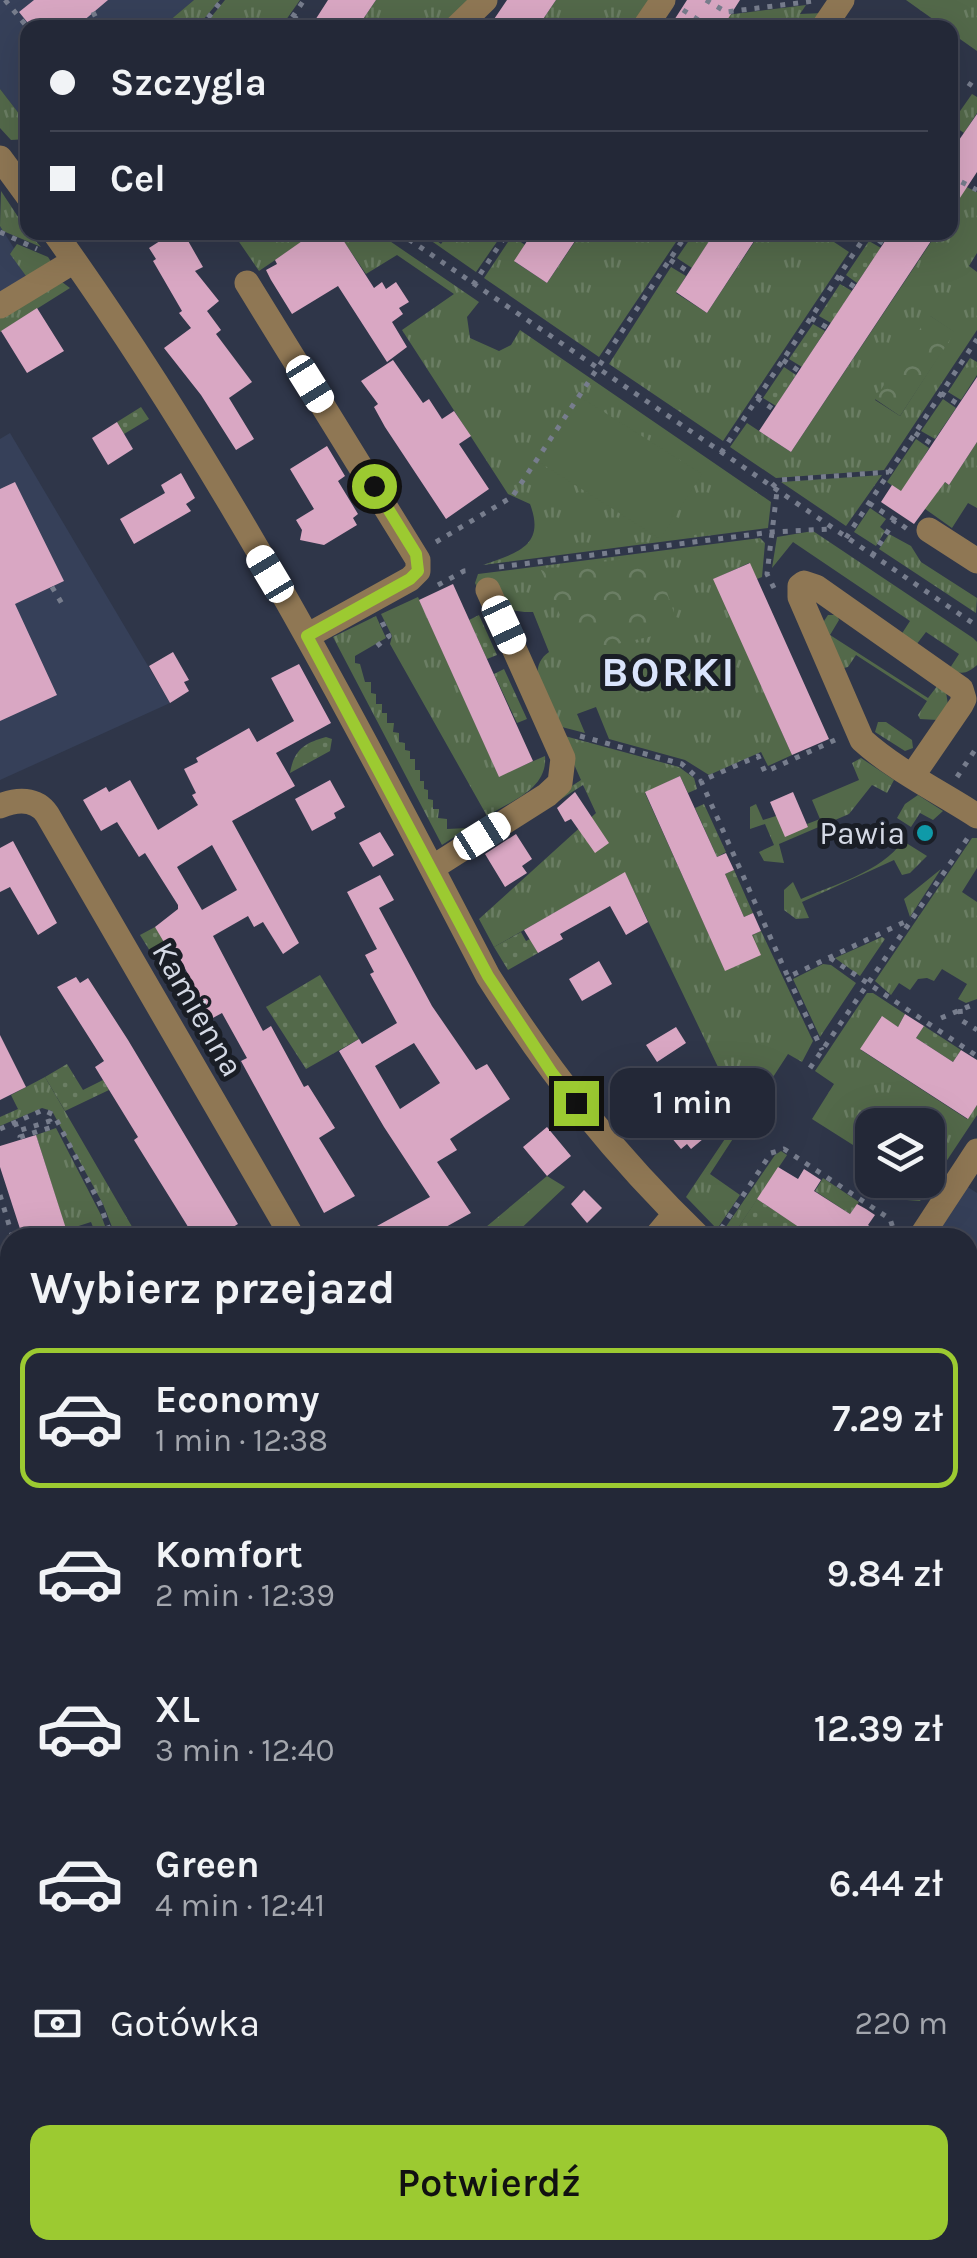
<!DOCTYPE html>
<html lang="pl">
<head>
<meta charset="utf-8">
<style>
	body { margin:0; font-family:Karla,sans-serif; background:#2b303f; color:#f1f3f6; height:100vh; display:flex; flex-direction:column; font-size:38px; white-space:nowrap }
	* { box-sizing:border-box; margin:0 }
	p { font-size:32px; color:#a3a6ad }
	.icon { flex:none; width:55px; height:55px; fill:none; stroke:currentColor; stroke-width:2; stroke-linecap:round; stroke-linejoin:round }
	.map { position:relative; flex:1; overflow:hidden }
	.panel { position:absolute; left:0px; top:1228px; width:978px; height:1032px; display:flex; flex-direction:column; background:#232837; border-radius:30px 30px 0 0; box-shadow:0 10px 40px #0002,0 0 0 2px #404452 }
	.panel>* { flex:none }
	.top-card { position:absolute; left:20px; top:20px; width:938px; height:220px; border-radius:20px; box-shadow:0 10px 40px #0002,0 0 0 2px #404452; display:grid; align-content:center; height:220px; padding:0 30px; background:#232837 }
	.tools { position:absolute; left:855px; top:1108px; display:grid; gap:20px }
	.tools a { display:grid; place-items:center; width:90px; height:90px; border-radius:20px; background:#232837; box-shadow:0 10px 40px #0002,0 0 0 2px #404452; font-size:50px }
	.end { position:absolute; width:45px; height:45px; margin:-22px; border:12px solid #9cca31; background:#111; box-shadow:0 0 0 5px #111 }
	.from { border-radius:50% }
	.bubble { position:absolute; height:70px; border-radius:20px; background:#232837; box-shadow:0 10px 40px #0002,0 0 0 2px #404452; font-size:32px; font-weight:600; line-height:70px; text-align:center }
	.car { position:absolute; width:30px; height:60px; margin:-30px -15px; border-radius:12px; box-shadow:0 0 8px 2px #0007; background:linear-gradient(#fff 24%,#345 0 40%,#fff 0 76%,#345 0 86%,#fff 0) }
	.top-card b { display:flex; align-items:center; gap:35px; height:95px; font-size:38px }
	.top-card b+b { border-top:2px solid #404452 }
	.top-card i { width:25px; height:25px; background:#f1f3f6 }
	ul { padding:0; list-style:none }
	li { display:flex; align-items:center; gap:30px; height:140px; margin:0 20px 15px; padding:0 10px; border:5px solid transparent; border-radius:20px }
	li div { flex:1 }
	li b { display:block; font-size:38px }
	li em { font-style:normal; font-weight:600 }
	li.on { border-color:#9cca31 }
	li>.icon { width:90px; height:90px; stroke-width:1.5 }
	h2 { padding:0 30px; font-size:45px; line-height:120px }
	.pay { display:flex; align-items:center; gap:25px; height:110px; padding:0 30px; font-size:38px }
	.pay p { margin-inline-start:auto }
	.action { display:flex; gap:20px; margin-top:auto; padding:20px 30px }
	.action a { flex:1; height:115px; border-radius:20px; background:#9cca31; color:#111; font-size:40px; font-weight:600; line-height:115px; text-align:center }
	.map>svg:first-child { display:block }
	.built { fill:#364059 }
	.grass { fill:url(#grass-tufts); fill-rule:evenodd }
	.park { fill:url(#park-crowns) }
	.garden { fill:url(#garden-dots) }
	.pitch { fill:#53694a }
	.building { fill:#d9a7c3; fill-rule:evenodd }
	.lines { fill:none; stroke-linecap:round; stroke-linejoin:round }
	.path { stroke:#777d8d; stroke-width:5; stroke-dasharray:5 8; stroke-linecap:butt }
	.minor { stroke:#8f7754; stroke-width:25 }
	.route { stroke:#9cca31; stroke-width:12 }
	.culture-dot { fill:#0f9aa8; stroke:#1a1e26; stroke-width:4 }
	.labels { text-anchor:middle; stroke-width:10; stroke-linejoin:round; paint-order:stroke }
	.poi-label { font-size:32px; fill:#d4d9e5; stroke:#1a1e26; text-anchor:end }
	.street-label { font-size:32px; fill:#d4d9e5; stroke:#1a1e26 }
	.district-label { font-size:42px; font-weight:bold; letter-spacing:2.5px; fill:#dae4fc; stroke:#1a1e26 }
</style>
</head>
<body>
<div class="map">
<svg width="977" height="2258" viewBox="0 0 977 2258">
	<defs>
		<pattern id="grass-tufts" width="24" height="20" patternUnits="userSpaceOnUse" patternTransform="scale(2.5)"><rect width="24" height="20" fill="#53694a"/><path d="M3 7l-1-3M5 7V3M7 7l1-3M15 17l-1-3M17 17v-4M19 17l1-3" fill="none" stroke="#6b7e64"/></pattern>
		<pattern id="park-crowns" width="20" height="18" patternUnits="userSpaceOnUse" patternTransform="scale(2.5)"><rect width="20" height="18" fill="#53694a"/><path d="M2 6a3 3 0 1 1 6 0M12 15a3 3 0 1 1 6 0" fill="none" stroke="#6b7e64"/></pattern>
		<pattern id="garden-dots" width="8" height="8" patternUnits="userSpaceOnUse" patternTransform="scale(2.5)"><rect width="8" height="8" fill="#53694a"/><path d="M2 2h.1M6 6h.1" fill="none" stroke="#6b7e64" stroke-width="1.8" stroke-linecap="round"/></pattern>
	</defs>
	<rect width="100%" height="100%" fill="#2f3649"/>
	<path class="built" d="M0,0h194l-32,27 -134,1 -1,96 -27,-35z
		M0,226l15,24 -5,3 16,23 -26,17z
		M10,433l160,270 -170,77v-341z
		M966,1186l11,7v252l-9,15v-222h-35z
		M977,1890v368h-48l-4,-8h43v-355z"/>
	<path class="grass" d="M194,0h26l-23,27h-35z
		M225,0h75l-19,27h-78z
		M376,0h101l-32,27 -88,1z
		M556,0h100l-19,27h-18l-8,-5 -5,5 -69,1z
		M906,0h71v51l-27,-19v-4l-6,-1z
		M806,5l-6,9 23,-1 -9,14 -97,1 9,-13z
		M0,89l27,35v15l-16,1 -11,-12z
		M972,94l5,3v16l-13,20 -13,-9z
		M950,179l27,13v61l-8,13 8,6v58l-93,140 -108,8 -46,-31 17,-24 44,29 146,-219 13,-1zM930,316l24,16 -54,84 -25,-16z
		M1,191l27,41 13,15 -38,-16 -3,-5z
		M233,233h82l-56,38z
		M338,233h40l101,69 -12,15 3,21 29,13 12,-6 9,-15 251,172 -3,26 -285,37c34,-12 63,-19 47,-61l-22,-10 -106,-164 52,-36 -57,-39 -31,19z
		M420,233h6l15,11 8,-11h54l-27,39z
		M581,233h101l-83,124 -115,-79 28,-42 13,9 -10,17 32,21z
		M694,233l18,4 -20,31 -15,-10z
		M760,233h75l-4,7 18,12 -126,189 -114,-77 62,-97 15,9 -10,17 31,20z
		M17,244l31,13 6,9 -28,10 -16,-22z
		M62,282l8,6 -70,44v-17z
		M970,358l7,4v13l-16,25 -13,-8z
		M943,399l13,9 -21,31 -14,-8z
		M916,439l13,9 -10,17 30,20 28,-43v66l-9,-5 -16,25 -65,-46z
		M882,475l-36,51 -65,-44z
		M870,508l16,11 -6,8 5,4 -9,15 -22,-14z
		M813,531l160,107 4,4v23c-9,8 -16,11 -27,3l9,-14 -33,-22 -10,13 -15,-10 9,-14 -117,-79 -21,26 5,-31z
		M889,534l22,12 10,16 56,36 -1,15 -97,-64z
		M760,538l5,5 -3,34 -5,2 -8,-16 -35,16 78,176 -24,11 -7,-14 -52,23 -24,-15 -76,-21 -13,-32 -19,7 8,19 -27,-7c-10,-23 -35,-56 -9,-74l-16,-40c-21,1 -50,-8 -58,-29l3,-9z
		M418,597l81,179 46,-20c3,33 -34,45 -58,60l-97,-172 2,-8 -11,-22z
		M828,615h9l2,5 -9,15 98,63 10,-13 8,7 2,13 -10,15 -18,-1 -2,-4 9,-14 -71,-46 -8,12 -4,1 -22,-44z
		M376,616l10,22 -31,18v7l5,1 5,18h6v11l5,1v10h6v9h5v10h7l-1,9 6,1v9l6,1v7l5,1v8h5v11h5v11h4v8l4,1v9l5,1v9h6l-1,9 9,1v10l21,-1 -26,17 -109,-208z
		M878,722h8l26,18 1,8 -8,3 -30,-19z
		M561,735l118,32 15,11 3,11 -9,4 -8,-17 -35,17 80,177 27,-35 9,-4 52,110 -11,21 -14,-8 -78,120 30,21 -23,34 -31,-32 55,-82 -116,-242 -131,74 -15,-28 117,-106 -13,-28 -130,83 5,-9 123,-79z
		M861,758l33,22 -7,13 -15,-8 -23,29 -70,30 5,19 -20,-2 -5,-9 15,-7 -9,-21 -15,5v-22l6,-3 7,16 13,-4 32,11 -1,-3 13,-5 -8,-19 47,-20 -7,-17z
		M918,795l25,16 -10,9 -13,-7 -9,14 -14,-9 8,-14z
		M972,838h5v30l-15,24 15,10v97l-11,4 -8,-4 9,-15 -25,-15 -8,12 -7,-3 -9,1 -8,11 -11,-7 -8,12 -16,-14z
		M903,841l24,15 -17,17 -8,2 -8,-15 -92,42 7,16 -13,1 -12,-9v-20l9,-8 8,17c34,-15 80,-27 102,-58z
		M941,869l-31,48 -6,-18z
		M882,937l3,2 -25,37 -25,-18z
		M823,964l8,1 25,18 -36,54 -27,-58z
		M867,993h6l32,21 -7,13 -17,-10 -20,33 106,69 10,-14v10l-57,86 -13,-1 9,-15 -7,-5h19v-55h-56v32l-60,-38 22,-35 -19,-13z
		M45,1077l93,160h-22l-13,-33 -51,-93 -10,-3 -42,18v-9l18,-8 -7,-14z
		M56,1128l45,87 8,22h-12l-6,-15 -25,8 -30,-95z
		M781,1151l6,4 -53,79 3,3h-12l-4,-3 54,-79z
		M547,1176l18,11 -53,50h-13l-13,-10z
		M823,1178l36,24 -9,12 -35,-23z
		M970,1283l7,5v43l-9,14z
		M10,1674v50l-10,4v-49z
		M977,1823v67l-9,5v-69z
		M0,1837l10,22v53l-10,5z
		M0,2032l10,1v51l-10,6z
		M10,2175v75h78l1,6 -89,2v-79z
		M177,2250h78v8h-125z
		M827,2250h98l4,8h-97z"/>
	<path class="park" d="M929,315l26,17 -55,84 -25,-17z
		M654,555l26,75 -104,23 -35,-83z"/>
	<path class="garden" d="M869,241l12,7 -24,35 -11,-8z
		M840,284l12,7 -21,32 -12,-7z
		M813,324l12,7 -23,36 -13,-8z
		M784,367l12,8 -20,31 -13,-8z
		M141,407l8,12 -25,15 -7,-12z
		M479,615l18,40 -10,4 -18,-39z
		M504,669l23,50 -10,4 -23,-49z
		M326,737l6,2 -2,12 -40,22c4,-23 14,-30 36,-36z
		M704,804l22,48 -9,5 -22,-49z
		M734,870l19,43 -9,4 -19,-43z
		M155,927l19,20 -19,12 -15,-24z
		M521,932l5,9 4,-2 8,14 -30,17 -14,-23z
		M320,975l39,64 -53,30 -40,-62z
		M924,1026l37,24 -8,12 -37,-24z
		M67,1064l16,26 20,-10 6,10 -44,21 -20,-34z
		M757,1199l58,38 -78,1 -3,-4z"/>
	<path class="pitch" d="M580,397l122,77 -42,65 -121,-77z"/>
	<path class="building" d="M34,0h74l-33,28h-43l-13,-16z
		M328,0h48l-19,28h-47z
		M507,0h49l-19,28h-49z
		M687,0h53l-18,28h-53z
		M977,114v58l-27,41v-60z
		M174,232h9l20,35 -8,4 24,30 -12,10 14,19 -5,4 36,48 -23,16 25,41 -18,11 -35,-55 -37,-47 27,-20 -12,-15 3,-2 -29,-50 3,-2 -7,-11z
		M315,232h23l36,56 8,-6 4,7 10,-7 13,20 -10,6 4,6 -11,8 15,25 -20,15 -49,-76 -46,28 -21,-34 -5,-10 11,-6 -2,-4z
		M533,232h48l-34,51 -33,-22z
		M715,232h45l-53,81 -31,-21z
		M891,232h46l-146,220 -32,-21z
		M37,308l27,43 -37,22 -26,-42z
		M393,360l30,43 6,-4 13,20 12,-8 17,25 -12,8 30,45 -43,30 -61,-92 -11,-20 4,-3 -17,-23z
		M977,377v65l-28,43 -4,-3 -31,42 -33,-22 11,-17 9,6z
		M117,422l16,27 -25,16 -16,-27z
		M327,446l18,30 -7,5 20,33 -5,4 4,7 -33,20 -24,-5 2,-10 -6,-10 18,-11 -24,-40z
		M181,473l14,25 -9,6 5,7 -57,33 -14,-25 45,-26 -4,-8z
		M15,482l49,99 -49,23 42,91 -57,26v-232z
		M750,563l79,176 -37,16 -79,-176z
		M453,584l80,177 -34,16 -80,-177z
		M173,652l16,28 -5,2 5,9 -19,12 -21,-37z
		M299,664l32,59 -55,30 19,33 -63,35 67,122 -16,11 -20,-32 -9,5 -6,-11 -35,20 50,95 8,-5 33,61 4,-2 27,43 -16,10 36,58 -31,17 -83,-152 6,-3 -25,-45 -11,6 -40,-78 -6,3 -10,-17 23,-18v-4l-33,-52 -6,4 -22,-35 -16,9 -18,-31 23,-13 3,5 21,-12 28,50 40,-25 -6,-10 4,-2 -12,-24 14,-7 -2,-4 53,-30 8,14 37,-21 -23,-43zM212,845l25,45 -35,20 -25,-43z
		M680,776l37,81 9,-4 8,17 -9,4 19,43 9,-4 8,18 -9,4 9,20 -36,16 -80,-179z
		M330,780l15,27 -11,6 2,5 -24,13 -17,-32z
		M575,792l34,51 -14,10 -24,-34 -6,3 -8,-14z
		M793,792l15,35 -23,10 -15,-35z
		M380,832l14,23 -21,12 -14,-24z
		M516,834l16,25 -10,7 5,7 -22,14 -20,-33z
		M13,841l44,82 -19,12 -28,-48 -10,5v-44z
		M625,872l23,50 -22,13 -16,-29 -50,28 3,5 -25,14 -14,-23z
		M380,875l14,25 -15,8 53,98 44,64 11,-6 23,35 -60,40 7,11 -20,12 34,51 -45,25h-71l75,-41 -46,-70 -45,-76 20,-12 3,5 35,-21 -27,-49 4,-2 -9,-17 12,-6 -30,-57zM414,1043l26,40 -40,26 -25,-43z
		M599,961l13,23 -30,17 -13,-22z
		M76,977l4,6 8,-5 40,62 110,184 -23,14h-20l-61,-98 4,-3 -43,-70 9,-6 -47,-74z
		M905,1014l19,12 -8,12 37,24 8,-12 16,10v45l-9,14 -108,-70 22,-33 16,11z
		M676,1027l10,16 -29,19 -11,-17z
		M0,1035l26,52 -26,13z
		M690,1099l25,30 -24,20 -4,-5 -6,5 -21,-25z
		M547,1127l24,29 -24,20 -24,-29z
		M36,1135l33,103h-46l-23,-71v-21z
		M778,1167l20,12 6,-10 17,11 -7,11 36,23 7,-10 9,5 9,6 -7,10 18,13h-71l-58,-39z
		M584,1190l18,18 -15,15 -16,-19z"/>
	<g class="lines">
		<path class="path" d="M5,0l23,28
			M706,0l20,12 88,-11
			M683,10l28,18
			M93,12l8,16
			M293,16l16,12
			M200,28l22,-28
			M285,28l19,-28
			M968,83l9,6
			M950,130l11,7
			M950,176l27,14
			M0,232l37,17
			M398,232l579,394
			M517,232l11,8
			M713,232l1,1
			M868,233l16,11
			M670,260l19,12
			M839,277l16,10
			M473,285l35,-53
			M811,318l17,10
			M783,360l16,11
			M941,393l17,11
			M757,398l16,11
			M915,433l17,11
			M721,453l147,-221
			M772,487l7,-7 110,-8
			M869,503l26,17
			M846,538l131,-199
			M436,542l76,-45 176,-265
			M872,556l23,-36 12,9
			M499,567l273,-35 58,-3
			M438,585l26,-14 9,-1
			M52,587l12,20
			M774,588l-7,-14 10,-83
			M377,646l12,-10 -7,-14
			M580,736l102,28 19,17
			M835,740l-70,32 -7,-16 -57,25 87,196 123,-58
			M957,777l20,-30
			M830,958l147,98
			M788,977l34,73
			M960,1009l1,11 16,10
			M941,1018l36,-15
			M810,1068l159,-232
			M15,1122l3,9 32,-10 2,6 -32,10 1,3
			M0,1129l43,-19 11,5 46,89 12,34
			M0,1195l13,43
			M721,1229l50,-76 13,-4 106,70 5,15
			M968,1275l9,7
			M2,1374l8,18
			M968,1424l9,-14
			M968,1465l9,-8
			M3,1520l7,14
			M968,1549l9,-14
			M968,1656l9,-14
			M0,1733l10,-4
			M968,1755l9,1
			M968,1822l9,-3
			M0,1830l10,22
			M0,1924l10,-4
			M0,1935l8,16
			M0,2029l10,1
			M0,2095l10,-6
			M0,2108l10,-6
			M0,2132l2,4
			M104,2258l45,-8"/>
		<path class="minor" d="M456,28l29,-28
			M644,28l19,-28
			M823,28l19,-28
			M0,158l28,38
			M54,232c167,233 302,489 434,744 63,99 127,180 212,262
			M247,283l171,277v11l-8,8 -103,57
			M0,306l74,-45
			M929,530l48,31
			M913,775l48,-70 3,-6 -3,-10 -145,-102 -12,-4 -4,3v11l62,143c33,30 78,52 115,76
			M0,806c17,-7 36,-8 47,8l246,424
			M432,868l115,-73 13,-12 3,-25 -75,-168
			M655,1238l20,-24
			M920,1238l57,-87
			M0,1477l10,22
			M968,1513l9,-14
			M968,1607l9,-15
			M489,2250l12,8
			M380,2258l52,-8"/>
	</g>
	<g class="lines">
		<path class="route" d="M374,486l42,68 2,17 -8,8 -103,57 181,340 64,97 24,30"/>
	</g>
	<circle class="culture-dot" cx="925" cy="833" r="10"/>
	<g class="labels">
		<g class="poi-label">
			<text x="905" y="844">Pawia</text>
		</g>
		<g class="street-label">
			<text transform="translate(198 1009) rotate(60)" y="11">Kamienna</text>
		</g>
		<g class="district-label">
			<text x="669" y="686">BORKI</text>
		</g>
	</g>
</svg>
<div class="tools">
<a><svg class="icon" aria-label="layers" viewBox="0 0 24 24"><path d="M12 4l9 5-9 5-9-5zM3 14l9 5 9-5"/></svg></a>
</div>
<i class="end from" style="left:374px;top:486px"></i>
<i class="end" style="left:576px;top:1103px"></i>
<div class="bubble" style="left:610px;top:1068px;width:165px">1 min</div>
<i class="car" style="left:310px;top:384px;rotate:148deg"></i>
<i class="car" style="left:270px;top:574px;rotate:329deg"></i>
<i class="car" style="left:504px;top:625px;rotate:155deg"></i>
<i class="car" style="left:482px;top:836px;rotate:58deg"></i>
<div class="top-card">
<b><i class="from"></i>Szczygla</b>
<b><i></i>Cel</b>
</div>
<section class="panel">
<h2>Wybierz przejazd</h2>
<ul>
<li class="on"><svg class="icon" aria-label="car" viewBox="0 0 24 24"><path d="M5 17H2v-5l4-1 3-4h7l3 4 3 1v5h-3M9 17h6M6 11h13"/><circle cx="7" cy="17" r="2"/><circle cx="17" cy="17" r="2"/></svg><div><b>Economy</b><p>1 min · 12:38</p></div><em>7.29 zł</em></li>
<li><svg class="icon" aria-label="car" viewBox="0 0 24 24"><path d="M5 17H2v-5l4-1 3-4h7l3 4 3 1v5h-3M9 17h6M6 11h13"/><circle cx="7" cy="17" r="2"/><circle cx="17" cy="17" r="2"/></svg><div><b>Komfort</b><p>2 min · 12:39</p></div><em>9.84 zł</em></li>
<li><svg class="icon" aria-label="car" viewBox="0 0 24 24"><path d="M5 17H2v-5l4-1 3-4h7l3 4 3 1v5h-3M9 17h6M6 11h13"/><circle cx="7" cy="17" r="2"/><circle cx="17" cy="17" r="2"/></svg><div><b>XL</b><p>3 min · 12:40</p></div><em>12.39 zł</em></li>
<li><svg class="icon" aria-label="car" viewBox="0 0 24 24"><path d="M5 17H2v-5l4-1 3-4h7l3 4 3 1v5h-3M9 17h6M6 11h13"/><circle cx="7" cy="17" r="2"/><circle cx="17" cy="17" r="2"/></svg><div><b>Green</b><p>4 min · 12:41</p></div><em>6.44 zł</em></li>
</ul>
<div class="pay"><svg class="icon" aria-label="cash" viewBox="0 0 24 24"><path d="M3 7h18v10H3z"/><circle cx="12" cy="12" r="2"/></svg>Gotówka<p>220 m</p></div>
<div class="action"><a>Potwierdź</a></div>
</section>
</div>
</body>
</html>
